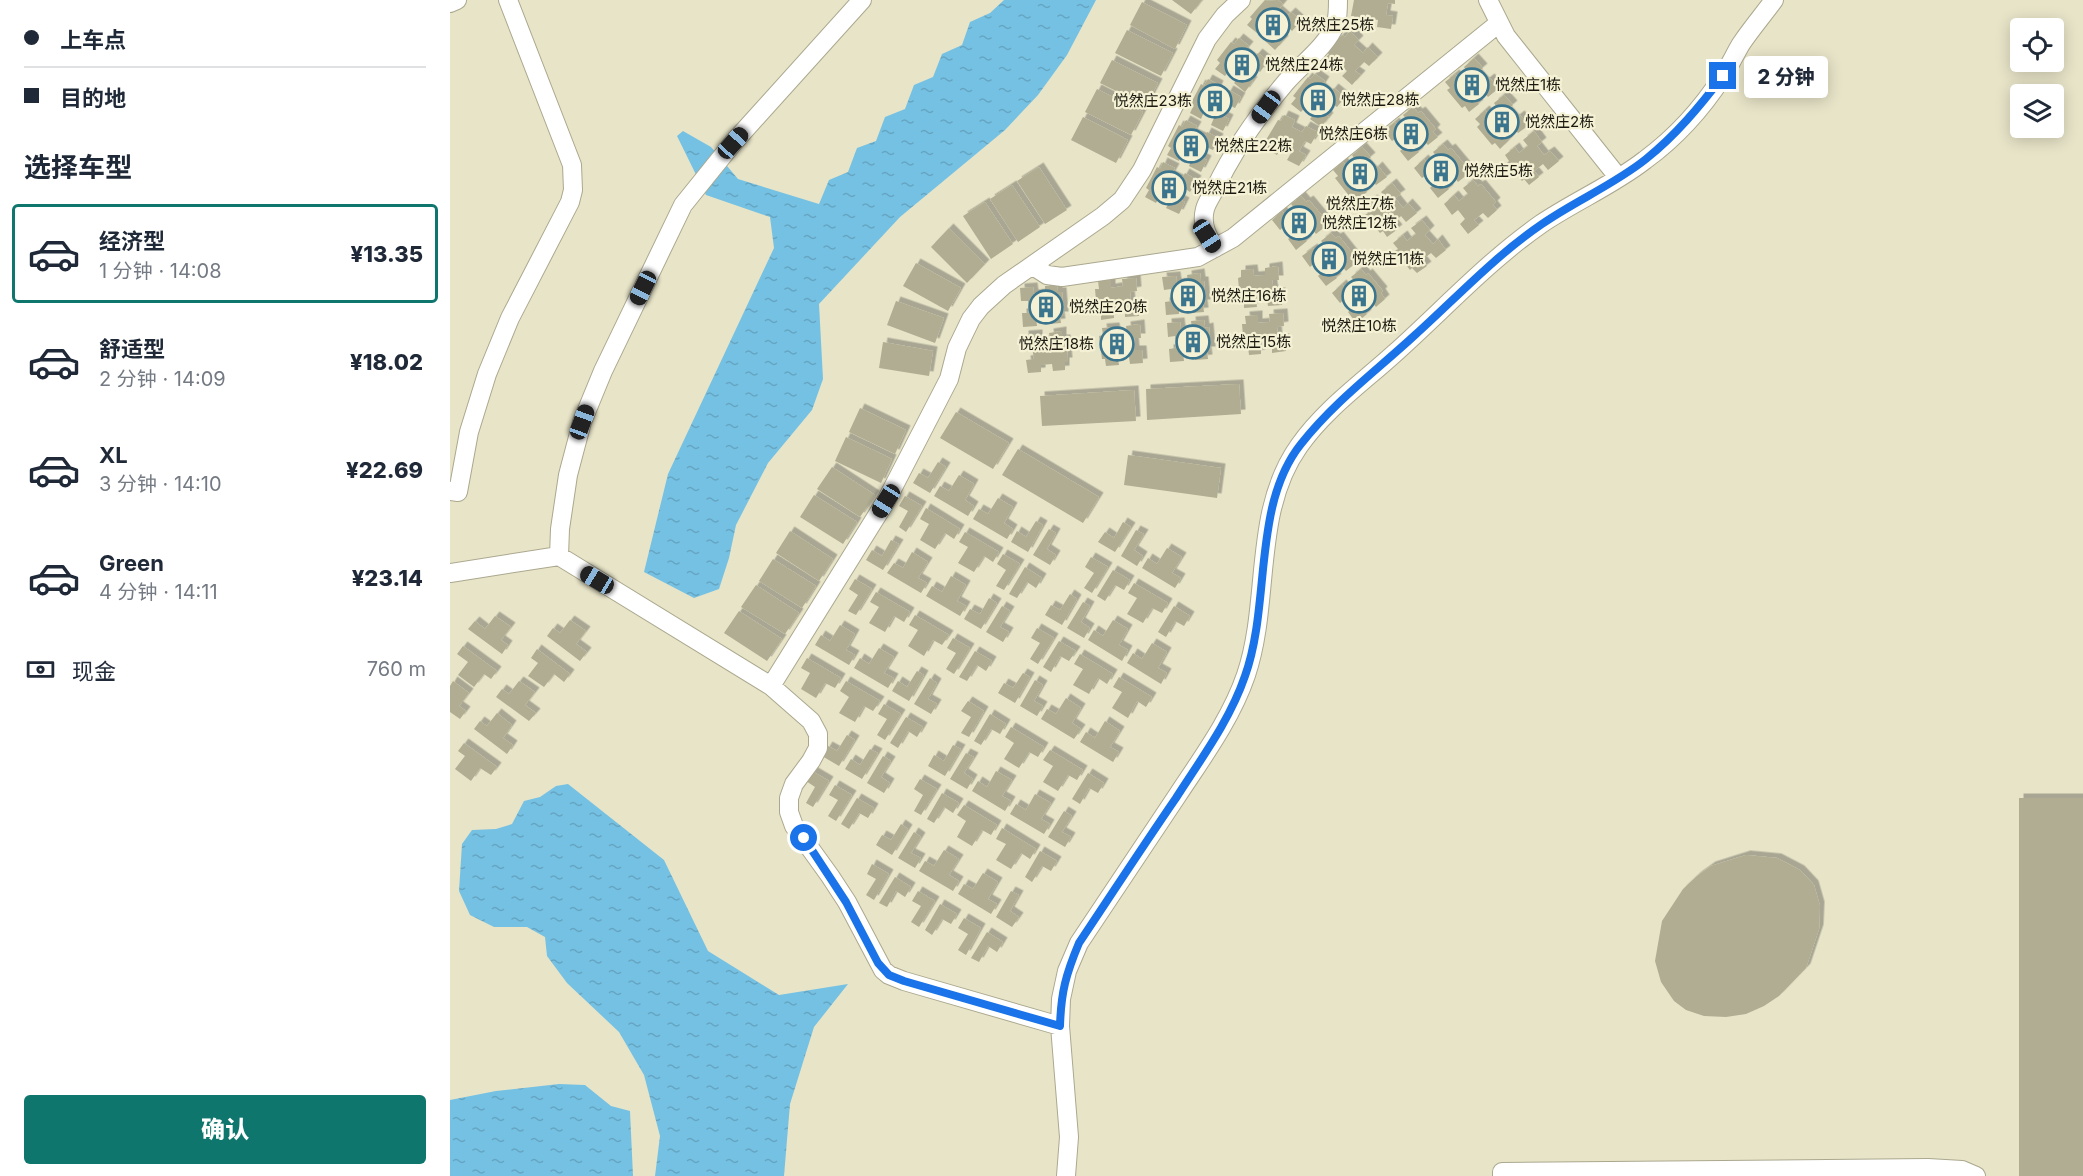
<!DOCTYPE html>
<html lang="zh">
<head>
<meta charset="utf-8">
<style>
	body { margin:0; font-family:Inter,"Noto Sans SC",sans-serif; background:#f6f6f7; color:#1f2937; height:100vh; display:flex; flex-direction:column; font-size:22px; white-space:nowrap }
	* { box-sizing:border-box; margin:0 }
	p { font-size:20px; color:#747a83 }
	.icon { flex:none; width:33px; height:33px; fill:none; stroke:currentColor; stroke-width:2; stroke-linecap:round; stroke-linejoin:round }
	.map { position:relative; flex:1; overflow:hidden }
	.panel { display:flex; flex-direction:column; background:#fff; width:450px }
	.panel>* { flex:none }
	.guide { display:grid; align-content:center; height:132px; padding:0 24px; background:#fff }
	.fabs { position:absolute; left:1560px; top:18px; display:grid; gap:12px }
	.fabs a { display:grid; place-items:center; width:54px; height:54px; border-radius:6px; background:#fff; box-shadow:0 3px 15px #0003; font-size:30px }
	.end { position:absolute; width:27px; height:27px; margin:-14px; border:8px solid #1a73e8; background:#fff; box-shadow:0 0 0 3px #fff }
	.from { border-radius:50% }
	.bubble { position:absolute; height:42px; border-radius:6px; background:#fff; box-shadow:0 3px 15px #0003; font-size:20px; font-weight:800; line-height:42px; text-align:center }
	.car { position:absolute; width:18px; height:36px; margin:-18px -9px; border-radius:8px; box-shadow:0 0 4px 2px #0007; background:linear-gradient(#222 24%,#8ab4d8 0 40%,#222 0 76%,#8ab4d8 0 86%,#222 0) }
	.guide b { display:flex; align-items:center; gap:21px; height:57px; font-size:22px }
	.guide b+b { border-top:2px solid #e0e1e3 }
	.guide i { width:15px; height:15px; background:#1f2937 }
	ul { padding:0; list-style:none }
	li { display:flex; align-items:center; gap:18px; height:99px; margin:0 12px 9px; padding:0 12px; border:3px solid transparent; border-radius:6px }
	li div { flex:1 }
	li b { display:block; font-size:22px }
	li em { font-style:normal; font-weight:800 }
	li.active { border-color:#0f766e }
	li>.icon { width:54px; height:54px; stroke-width:1.5 }
	h2 { padding:0 24px; font-size:27px; line-height:72px }
	.pay { display:flex; align-items:center; gap:15px; height:66px; padding:0 24px; font-size:22px }
	.pay p { margin-inline-start:auto }
	.action { display:flex; gap:12px; margin-top:auto; padding:12px 24px }
	.action a { flex:1; height:69px; border-radius:6px; background:#0f766e; color:#fff; font-size:24px; font-weight:800; line-height:69px; text-align:center }
	main { display:flex; flex:1; min-height:0 }
	.map>svg:first-child { display:block }
	.water { fill:url(#water-ripples) }
	.building { fill:#b0ad92; filter:url(#shadow) }
	.lines { fill:none; stroke-linecap:round; stroke-linejoin:round }
	.minor-casing { stroke:#aba88e; stroke-width:20 }
	.minor { stroke:#fff; stroke-width:18 }
	.route { stroke:#1a73e8; stroke-width:8 }
	.labels { text-anchor:middle; stroke-width:4.5; stroke-linejoin:round; paint-order:stroke }
	.poi-label { font-size:15px; fill:#1b190f; stroke:#f4f1d5; text-anchor:start }
</style>
</head>
<body>
<main>
<section class="panel">
<div class="guide">
<b><i class="from"></i>上车点</b>
<b><i></i>目的地</b>
</div>
<h2>选择车型</h2>
<ul>
<li class="active"><svg class="icon" aria-label="car" viewBox="0 0 24 24"><path d="M5 17H2v-5l4-1 3-4h7l3 4 3 1v5h-3M9 17h6M6 11h13"/><circle cx="7" cy="17" r="2"/><circle cx="17" cy="17" r="2"/></svg><div><b>经济型</b><p>1 分钟 · 14:08</p></div><em>¥13.35</em></li>
<li><svg class="icon" aria-label="car" viewBox="0 0 24 24"><path d="M5 17H2v-5l4-1 3-4h7l3 4 3 1v5h-3M9 17h6M6 11h13"/><circle cx="7" cy="17" r="2"/><circle cx="17" cy="17" r="2"/></svg><div><b>舒适型</b><p>2 分钟 · 14:09</p></div><em>¥18.02</em></li>
<li><svg class="icon" aria-label="car" viewBox="0 0 24 24"><path d="M5 17H2v-5l4-1 3-4h7l3 4 3 1v5h-3M9 17h6M6 11h13"/><circle cx="7" cy="17" r="2"/><circle cx="17" cy="17" r="2"/></svg><div><b>XL</b><p>3 分钟 · 14:10</p></div><em>¥22.69</em></li>
<li><svg class="icon" aria-label="car" viewBox="0 0 24 24"><path d="M5 17H2v-5l4-1 3-4h7l3 4 3 1v5h-3M9 17h6M6 11h13"/><circle cx="7" cy="17" r="2"/><circle cx="17" cy="17" r="2"/></svg><div><b>Green</b><p>4 分钟 · 14:11</p></div><em>¥23.14</em></li>
</ul>
<div class="pay"><svg class="icon" aria-label="cash" viewBox="0 0 24 24"><path d="M3 7h18v10H3z"/><circle cx="12" cy="12" r="2"/></svg>现金<p>760 m</p></div>
<div class="action"><a>确认</a></div>
</section>
<div class="map">
<svg width="1633" height="1176" viewBox="0 0 1633 1176">
	<defs>
		<pattern id="water-ripples" width="26" height="14" patternUnits="userSpaceOnUse" patternTransform="scale(1.5)"><rect width="26" height="14" fill="#75c1e3"/><path d="M2 4q2-2 4 0t4 0M15 11q2-2 4 0t4 0" fill="none" stroke="#65a5c2"/></pattern>
		<filter id="shadow"><feDropShadow dx="4.5" dy="-4.5" stdDeviation="0" flood-color="#0004"/></filter>
	</defs>
	<rect width="100%" height="100%" fill="#e7e4c8"/>
	<path class="water" d="M554,0h92l-29,55 -29,40 -33,35 -105,87 -81,87 4,75 -11,31 -44,53 -32,62 -7,33 -10,31 -25,9 -50,-26 24,-98 106,-226 -4,-31 -64,-22 -29,-59 6,-5 28,16 27,32 81,25 10,-24 19,-8 9,-24 19,-7 9,-24 20,-8 9,-24 19,-8 9,-23 20,-9 8,-23 20,-9z
		M118,784l96,76 44,91 71,44 69,-11 -34,43 -24,77 -6,72h-129l5,-40 -16,-61 -25,-43 -52,-49 -20,-27 -2,-19 -18,-10h-33l-24,-12 -11,-24 3,-47 10,-14 24,-1 16,-5 12,-23 16,-4 16,-11z
		M109,1084l26,1 26,21 19,5 3,65h-183v-76l46,-9z"/>
	<path class="building" d="M722,0h30l-11,14z
		M815,0l3,1 10,-1 5,4 -5,6 8,7 5,-5 10,9 -9,10 -5,-5 -8,9 5,5 -9,10 -10,-9 5,-6 -8,-7 -5,5 -10,-8 5,-6 -2,-2z
		M904,0h41v4l-7,-1 -2,12 7,1 -2,13 -14,-2 1,-7 -11,-2 -1,8 -13,-2 1,-8h-3z
		M692,2l45,23 -12,24 -45,-24z
		M677,30l46,23 -12,23 -46,-23z
		M900,31l9,9 -5,5 9,8 5,-6 10,10 -9,9 -5,-4 -9,9 6,4 -9,10 -10,-9 5,-5 -9,-8 -5,6 -9,-9 5,-6 -3,-2 16,-17 3,2z
		M789,38l10,8 -5,6 9,7 5,-6 10,8 -8,11 -5,-5 -8,10 6,4 -8,11 -11,-9 5,-6 -9,-7 -5,6 -10,-7 5,-6 -3,-3 14,-18 3,2z
		M1024,58l9,10 -6,5 8,9 5,-4 9,10 -11,9 -5,-6 -8,7 4,6 -10,8 -4,-6 -3,2 -15,-18 3,-2 -5,-6 10,-8 5,6 8,-7 -4,-6z
		M662,60l46,23 -12,23 -46,-23z
		M865,74l10,7 -4,6 8,7 5,-6 11,9 -8,10 -6,-4 -7,9 5,5 -8,10 -11,-8 5,-6 -9,-7 -5,6 -10,-8 5,-6 -3,-2 15,-19 2,2z
		M758,79l11,6 -3,7 9,5 4,-7 12,7 -6,11 -6,-3 -6,11 6,3 -6,12 -12,-6 3,-7 -10,-6 -3,7 -11,-6 3,-6 -3,-2 11,-21 3,2z
		M647,89l46,23 -12,23 -46,-23z
		M1054,95l9,10 -6,5 8,9 5,-4 9,10 -11,8 -5,-6 -8,8 4,5 -9,9 -5,-6 -3,2 -15,-18 3,-3 -5,-5 10,-9 5,6 8,-7 -4,-6z
		M963,107l5,6 3,-2 15,18 -3,3 5,5 -10,8 -5,-5 -9,7 5,5 -11,9 -8,-10 6,-5 -8,-9 -6,4 -8,-10 11,-9 4,6 9,-7 -5,-6z
		M834,115l11,5 -3,7 10,5 4,-6 12,6 -7,12 -6,-3 -6,10 7,4 -7,11 -12,-6 4,-7 -10,-5 -4,7 -11,-6 4,-7 -4,-2 12,-20 3,1z
		M633,117l45,23 -12,23 -45,-23z
		M736,120l11,6 -4,7 11,5 3,-6 12,6 -6,12 -7,-3 -5,10 6,3 -6,12 -12,-6 3,-7 -10,-5 -3,7 -12,-6 4,-7 -3,-2 11,-21 3,2z
		M1084,131l8,11 -5,4 7,9 6,-4 9,10 -11,9 -5,-6 -9,7 5,6 -10,8 -5,-6 -2,2 -15,-18 2,-2 -4,-6 10,-8 4,6 9,-7 -5,-6z
		M993,144l5,6 3,-2 15,18 -3,2 5,6 -10,8 -5,-6 -9,7 5,6 -11,9 -8,-10 5,-5 -7,-9 -6,4 -8,-10 10,-9 5,6 9,-7 -5,-6z
		M912,147l9,10 -6,5 8,9 5,-5 9,11 -11,8 -5,-6 -8,7 4,6 -10,8 -4,-5 -3,2 -15,-19 3,-2 -5,-6 10,-8 5,6 8,-7 -4,-6z
		M713,162l12,6 -4,7 10,5 4,-7 12,7 -7,12 -6,-4 -5,11 6,3 -6,12 -13,-6 4,-7 -10,-5 -4,7 -11,-6 4,-7 -3,-2 11,-21 3,2z
		M589,167l28,43 -22,14 -28,-43z
		M1023,180l5,6 3,-2 15,18 -3,3 4,5 -9,8 -5,-5 -9,7 5,5 -11,9 -8,-10 5,-5 -7,-9 -6,5 -8,-11 10,-9 5,6 9,-7 -5,-6z
		M942,183l9,11 -6,4 8,10 5,-5 9,10 -11,9 -5,-6 -8,7 5,6 -11,8 -4,-6 -3,2 -15,-18 3,-2 -5,-6 10,-8 5,6 8,-7 -5,-6z
		M562,185l28,42 -22,15 -28,-43z
		M851,196l5,6 3,-2 15,18 -3,2 5,6 -10,8 -5,-6 -9,7 5,6 -11,9 -8,-11 6,-4 -8,-10 -6,5 -8,-10 10,-9 5,6 9,-7 -5,-6z
		M535,202l28,42 -22,15 -28,-43z
		M972,220l8,10 -5,5 8,9 5,-5 8,11 -10,8 -5,-5 -9,7 5,6 -10,7 -5,-5 -2,2 -15,-19 3,-2 -5,-6 10,-8 4,6 9,-7 -5,-6z
		M499,228l36,36 -18,19 -36,-36z
		M881,233l5,5 3,-2 15,19 -3,2 5,6 -10,8 -5,-6 -9,7 5,6 -11,8 -8,-10 5,-5 -7,-9 -6,5 -8,-11 11,-8 4,6 9,-8 -5,-5z
		M466,263l45,25 -13,23 -45,-25z
		M828,266l1,14h-7l2,12h7l1,13 -14,1 -1,-7 -11,1 1,7 -13,1v-7h-4l-2,-23 3,-1v-7l12,-1 1,7 11,-1v-7z
		M911,269l5,6 2,-2 15,18 -2,2 4,6 -9,8 -5,-6 -9,7 5,6 -11,9 -8,-11 5,-4 -7,-10 -6,5 -8,-10 10,-9 5,6 9,-7 -5,-6z
		M750,273l1,8h3l2,23h-3l1,8 -13,1 -1,-7 -11,1v7l-13,1 -1,-13 7,-1 -1,-12 -7,1 -2,-13 14,-1 1,7 11,-1 -1,-7z
		M686,278l1,13 -7,1 1,12 7,-1 1,13 -14,1v-7l-11,1v7l-13,2v-8h-4l-2,-23h4l-1,-8 13,-1v8l12,-2 -1,-7z
		M607,285l1,7h4l2,24h-4l1,7 -13,1 -1,-7 -11,1 1,8 -14,1 -1,-14h7l-1,-12h-7l-1,-13 13,-1 1,7 11,-1v-7z
		M446,301l48,17 -9,25 -48,-18z
		M833,313l1,13 -7,1 1,12 7,-1 1,13 -14,2v-8l-11,1v8l-12,1 -1,-8 -4,1 -2,-24h4l-1,-8 13,-1v8l12,-1 -1,-8z
		M754,320l1,8 4,-1 2,24h-4l1,8 -13,1 -1,-8 -11,1 1,8 -14,1 -1,-13 7,-1 -1,-12 -7,1 -1,-14 13,-1 1,8 11,-1 -1,-8z
		M690,324l1,14h-7l1,12h7l1,13 -13,1 -1,-7 -11,1 1,7 -13,1 -1,-7h-3l-3,-23 4,-1 -1,-7 13,-1 1,7 11,-1 -1,-7z
		M612,331v8h4l2,23h-3v8l-12,1 -1,-7 -11,1v7l-13,1 -2,-13 8,-1 -2,-12 -7,1 -1,-13 14,-1v7l12,-1 -1,-7z
		M433,342l50,9 -4,25 -50,-8z
		M789,384l2,30 -94,6 -1,-31z
		M684,390l2,31 -94,5 -2,-30z
		M410,408l46,22 -11,24 -46,-22z
		M506,412l53,31 -16,26 -53,-31z
		M396,437l46,22 -11,24 -46,-22z
		M568,449l81,48 -16,26 -81,-48z
		M678,455l93,13 -4,30 -93,-13z
		M488,462l8,5 -16,26 -17,-10 6,-10 9,5z
		M382,467l43,28 -15,22 -43,-28z
		M509,475l15,9 -9,16 9,6 -6,10 -34,-20 6,-10 9,5z
		M364,495l43,27 -14,22 -43,-27z
		M455,496l17,10 -16,26 -7,-5 9,-16 -9,-5z
		M548,498l15,9 -9,16 9,6 -6,10 -34,-20 6,-10 9,5z
		M476,508l34,21 -6,10 -9,-6 -10,16 -15,-9 9,-16 -9,-5z
		M586,521l7,4 -15,27 -17,-10 6,-11 9,6z
		M673,522l8,5 -16,25 -17,-10 7,-10 9,6z
		M599,529l7,4 -9,16 9,6 -6,10 -17,-10z
		M686,530l8,4 -10,16 9,6 -6,10 -16,-10z
		M340,531l43,28 -14,22 -43,-28z
		M515,532l34,20 -6,10 -9,-6 -10,16 -16,-9 10,-16 -9,-5z
		M441,540l8,4 -16,26 -17,-10 6,-10 10,6z
		M717,548l15,9 -10,16 9,5 -6,10 -33,-20 6,-10 9,6z
		M462,552l16,10 -10,16 9,5 -6,10 -34,-20 7,-10 9,5z
		M553,554l17,10 -16,26 -8,-4 10,-16 -9,-6z
		M641,557l17,10 -16,26 -8,-5 10,-15 -9,-6z
		M323,559l43,27 -14,22 -43,-27z
		M575,567l17,11 -6,10 -9,-6 -10,16 -8,-4z
		M663,570l17,10 -6,10 -9,-5 -10,16 -8,-5z
		M501,576l15,9 -9,16 9,5 -6,10 -34,-20 6,-10 10,6z
		M405,579l17,10 -16,26 -8,-4 10,-16 -9,-6z
		M684,583l34,20 -6,10 -10,-5 -9,15 -16,-9 10,-16 -9,-5z
		M306,585l43,28 -14,21 -44,-27z
		M426,592l34,20 -6,10 -10,-6 -9,16 -16,-9 10,-16 -9,-5z
		M620,594l7,5 -15,26 -17,-10 6,-10 9,5z
		M539,598l8,5 -16,26 -17,-10 6,-10 10,5z
		M633,602l7,4 -9,16 9,6 -6,10 -17,-10z
		M552,606l8,5 -10,16 9,5 -6,10 -17,-10z
		M724,606l16,10 -6,10 -9,-5 -9,16 -8,-5z
		M289,611l43,28 -15,22 -43,-28z
		M465,615l34,20 -7,10 -9,-5 -9,16 -16,-10 10,-16 -9,-5z
		M45,616l16,11 -10,13 7,5 -6,9 -34,-25 7,-8 10,8z
		M120,620l16,11 -10,13 11,8 -7,9 -33,-25 6,-8 7,5z
		M663,620l15,9 -9,16 9,5 -6,11 -34,-21 6,-10 9,6z
		M390,625l15,9 -9,16 9,5 -6,10 -34,-20 6,-10 9,6z
		M587,628l17,10 -16,26 -8,-5 10,-16 -9,-5z
		M503,638l17,10 -16,26 -8,-5 10,-16 -9,-5z
		M609,641l17,10 -7,10 -9,-5 -9,16 -8,-5z
		M702,643l15,9 -9,16 9,5 -6,11 -34,-21 6,-10 9,6z
		M13,646l34,25 -6,8 -7,-5 -10,13 -16,-12 10,-13 -11,-8z
		M429,648l15,9 -10,16 10,5 -6,10 -34,-20 6,-10 9,6z
		M87,649l33,25 -6,8 -10,-8 -10,13 -16,-11 10,-13 -7,-5z
		M525,651l17,10 -6,10 -9,-6 -10,16 -8,-4z
		M630,654l33,20 -6,10 -9,-6 -9,16 -16,-9 10,-16 -9,-5z
		M357,658l34,20 -6,10 -10,-5 -9,15 -15,-9 9,-16 -9,-5z
		M467,671l7,4 -15,26 -17,-10 6,-10 9,6z
		M573,673l7,4 -15,26 -17,-10 6,-10 9,5z
		M669,677l33,20 -6,10 -9,-6 -9,17 -16,-10 10,-16 -9,-5z
		M480,678l7,5 -9,16 9,5 -6,10 -17,-10z
		M585,680l8,5 -9,16 9,5 -6,10 -17,-10z
		M3,681l16,12 -10,13 7,5 -6,8 -10,-7v-26z
		M69,681l16,11 -10,13 11,8 -7,8 -33,-24 6,-8 7,5z
		M396,681l34,20 -7,10 -9,-5 -9,16 -16,-9 10,-16 -9,-6z
		M616,698l15,10 -9,15 9,6 -7,10 -33,-20 6,-10 9,5z
		M518,701l16,10 -15,26 -8,-4 10,-16 -10,-6z
		M434,704l17,10 -16,26 -8,-5 10,-16 -9,-5z
		M47,713l15,12 -9,13 10,7 -6,9 -33,-25 6,-8 7,5z
		M540,714l16,10 -6,10 -9,-5 -10,16 -7,-4z
		M456,717l17,10 -6,10 -9,-6 -10,17 -8,-5z
		M655,721l15,10 -10,16 9,5 -6,10 -33,-20 6,-10 9,6z
		M561,727l33,20 -6,10 -9,-5 -10,16 -15,-9 10,-16 -9,-6z
		M397,735l8,5 -16,26 -17,-10 6,-10 9,5z
		M14,743l33,24 -6,8 -11,-7 -9,13 -16,-12 10,-13 -7,-5z
		M503,745l8,4 -16,27 -17,-10 6,-11 10,6z
		M420,749l8,4 -16,26 -17,-10 6,-10 9,6z
		M600,750l33,20 -6,10 -9,-5 -10,16 -15,-9 10,-16 -10,-6z
		M516,753l8,4 -10,16 9,6 -6,10 -17,-10z
		M433,756l8,5 -10,16 9,6 -6,10 -17,-10z
		M362,771l17,10 -16,26 -7,-4 9,-16 -9,-6z
		M546,771l16,9 -10,16 9,5 -6,10 -33,-20 6,-10 9,6z
		M638,773l16,10 -6,10 -9,-5 -9,16 -8,-5z
		M470,779l17,10 -16,26 -7,-4 9,-16 -9,-6z
		M385,785l17,10 -16,26 -8,-5 10,-16 -9,-5z
		M492,793l17,10 -6,10 -9,-6 -10,16 -7,-4z
		M585,794l16,9 -10,16 9,5 -6,10 -34,-20 6,-10 10,6z
		M407,798l17,10 -6,10 -9,-5 -10,16 -8,-5z
		M1569,798h64v378h-64z
		M514,805l33,20 -6,10 -9,-5 -10,16 -15,-9 9,-16 -9,-6z
		M614,811l8,5 -10,16 9,5 -6,10 -17,-10z
		M451,824l7,5 -16,26 -16,-10 6,-10 9,5z
		M552,828l34,21 -6,10 -9,-6 -10,16 -15,-9 10,-16 -10,-5z
		M464,832l7,5 -10,16 10,5 -6,10 -17,-10z
		M494,850l15,9 -10,16 10,6 -6,10 -34,-20 6,-10 9,5z
		M590,851l17,10 -6,10 -9,-5 -10,16 -7,-5z
		M1296,855l31,3 23,12 14,15 6,21 -1,23 -13,39 -27,28 -15,10 -18,8 -20,3 -22,-1 -18,-6 -12,-9 -13,-19 -6,-21 7,-40 21,-32 14,-13 14,-10z
		M422,864l17,10 -15,26 -8,-5 10,-16 -9,-5z
		M533,873l15,9 -10,17 9,5 -6,10 -33,-20 6,-10 9,5z
		M445,877l16,10 -6,10 -9,-6 -9,16 -8,-4z
		M468,891l17,10 -16,26 -8,-5 10,-16 -9,-5z
		M561,891l8,4 -9,16 9,6 -7,10 -16,-10z
		M490,904l17,10 -6,10 -9,-5 -10,16 -7,-5z
		M514,918l17,10 -15,27 -8,-5 10,-16 -10,-6z
		M537,932l16,10 -6,10 -9,-6 -9,16 -8,-4z"/>
	<g class="lines">
		<defs>
			<path id="minor" d="M1038,0l18,36 112,141
				M0,3l7,-3
				M765,248c-8,-12 -14,-24 -10,-39 2,-7 7,-14 10,-20 18,-38 44,-75 71,-107 16,-18 41,-36 50,-59 2,-7 2,-16 2,-23
				M583,266l14,9 15,2 136,-20 35,-19 266,-215
				M0,491l8,1 11,-60 18,-58 23,-56 60,-116 3,-12 -1,-25 -64,-165
				M109,556l1,-27 8,-54 14,-53 21,-51 80,-166 50,-62 129,-143
				M0,573l109,-17 212,130 40,35 7,13v14l-7,13 -17,23 -5,14v14l5,14 36,50 17,26 36,68 6,5 15,6 156,45
				M321,686l115,-185 63,-122 8,-31 14,-29 10,-13 23,-21 99,-69 19,-16 20,-30 65,-131 18,-24 16,-15
				M616,1176l3,-39 -9,-111 1,-27 6,-28 12,-28c33,-49 65,-98 98,-147 25,-38 54,-77 69,-121 25,-74 6,-163 53,-229 26,-37 63,-63 96,-93 48,-43 93,-92 146,-129 34,-23 72,-39 104,-64 30,-22 58,-53 78,-84 7,-11 12,-22 18,-32 10,-15 22,-29 33,-44
				M1052,1176v-4l426,-4 34,2 14,6"/>
		</defs>
		<use href="#minor" class="minor-casing"/>
		<use href="#minor" class="minor"/>
	</g>
	<g class="lines">
		<path class="route" d="M354,838l42,64 32,61 11,12 15,6 156,45c1,-34 6,-52 19,-83 32,-48 64,-97 97,-145 25,-39 54,-78 69,-122 26,-72 7,-171 56,-232 33,-42 75,-73 114,-109 41,-37 80,-79 127,-111 33,-23 73,-40 104,-65 30,-24 54,-53 77,-83"/>
	</g>
	<defs>
		<symbol id="building-ring" viewBox="-11 -11 22 22"><circle r="9.5" fill="#f4f1d5" stroke="#3a748d" stroke-width="1.5"/><path d="M-4-6H4V6H1V3H-1V6H-4ZM-2.5-4.3h1.7v1.8h-1.7ZM.8-4.3h1.7v1.8H.8ZM-2.5-1h1.7V.8h-1.7ZM.8-1h1.7V.8H.8Z" fill="#3a748d"/></symbol>
	</defs>
	<g fill-rule="evenodd">
		<use href="#building-ring" x="804" y="6" width="38" height="38"/>
		<use href="#building-ring" x="773" y="46" width="38" height="38"/>
		<use href="#building-ring" x="1003" y="66" width="38" height="38"/>
		<use href="#building-ring" x="849" y="81" width="38" height="38"/>
		<use href="#building-ring" x="746" y="82" width="38" height="38"/>
		<use href="#building-ring" x="1033" y="103" width="38" height="38"/>
		<use href="#building-ring" x="942" y="115" width="38" height="38"/>
		<use href="#building-ring" x="722" y="127" width="38" height="38"/>
		<use href="#building-ring" x="972" y="152" width="38" height="38"/>
		<use href="#building-ring" x="891" y="155" width="38" height="38"/>
		<use href="#building-ring" x="700" y="169" width="38" height="38"/>
		<use href="#building-ring" x="830" y="204" width="38" height="38"/>
		<use href="#building-ring" x="860" y="240" width="38" height="38"/>
		<use href="#building-ring" x="719" y="277" width="38" height="38"/>
		<use href="#building-ring" x="890" y="277" width="38" height="38"/>
		<use href="#building-ring" x="577" y="288" width="38" height="38"/>
		<use href="#building-ring" x="724" y="323" width="38" height="38"/>
		<use href="#building-ring" x="648" y="325" width="38" height="38"/>
	</g>
	<g class="labels">
		<g class="poi-label">
			<text x="846" y="30">悦然庄25栋</text>
			<text x="815" y="70">悦然庄24栋</text>
			<text x="1045" y="90">悦然庄1栋</text>
			<text x="891" y="105">悦然庄28栋</text>
			<text x="742" y="106" text-anchor="end">悦然庄23栋</text>
			<text x="1075" y="127">悦然庄2栋</text>
			<text x="938" y="139" text-anchor="end">悦然庄6栋</text>
			<text x="764" y="151">悦然庄22栋</text>
			<text x="1014" y="176">悦然庄5栋</text>
			<text x="742" y="193">悦然庄21栋</text>
			<text x="910" y="209" text-anchor="middle">悦然庄7栋</text>
			<text x="872" y="228">悦然庄12栋</text>
			<text x="902" y="264">悦然庄11栋</text>
			<text x="761" y="301">悦然庄16栋</text>
			<text x="619" y="312">悦然庄20栋</text>
			<text x="909" y="331" text-anchor="middle">悦然庄10栋</text>
			<text x="766" y="347">悦然庄15栋</text>
			<text x="644" y="349" text-anchor="end">悦然庄18栋</text>
		</g>
	</g>
</svg>
<div class="fabs">
<a><svg class="icon" aria-label="locate" viewBox="0 0 24 24"><circle cx="12" cy="12" r="6"/><path d="M12 2v4M12 18v4M2 12h4M18 12h4"/></svg></a>
<a><svg class="icon" aria-label="layers" viewBox="0 0 24 24"><path d="M12 4l9 5-9 5-9-5zM3 14l9 5 9-5"/></svg></a>
</div>
<i class="end from" style="left:354px;top:838px"></i>
<i class="end" style="left:1273px;top:76px"></i>
<div class="bubble" style="left:1294px;top:56px;width:84px">2 分钟</div>
<i class="car" style="left:816px;top:107px;rotate:216deg"></i>
<i class="car" style="left:283px;top:143px;rotate:42deg"></i>
<i class="car" style="left:757px;top:236px;rotate:147deg"></i>
<i class="car" style="left:193px;top:288px;rotate:206deg"></i>
<i class="car" style="left:132px;top:422px;rotate:20deg"></i>
<i class="car" style="left:436px;top:501px;rotate:212deg"></i>
<i class="car" style="left:147px;top:580px;rotate:301deg"></i>
</div>
</main>
</body>
</html>
